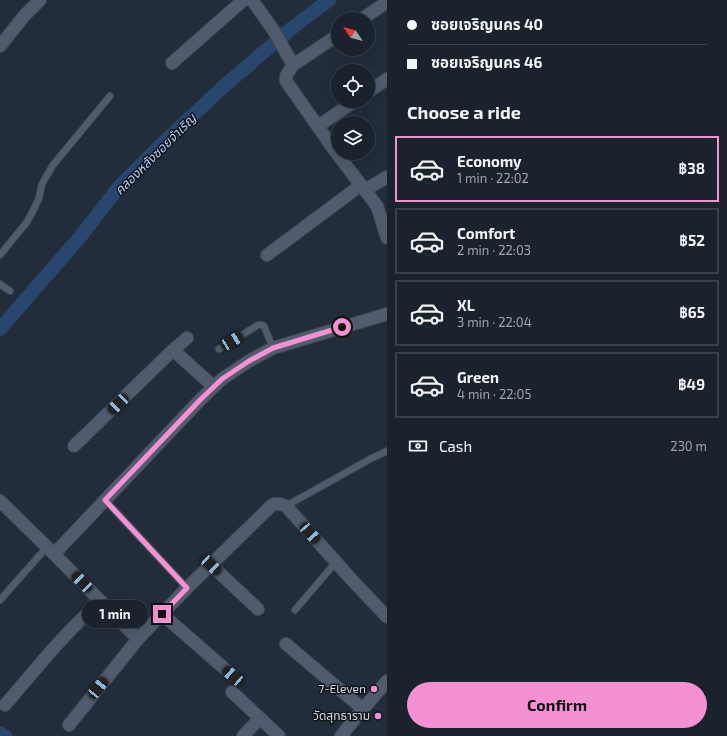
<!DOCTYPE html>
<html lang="en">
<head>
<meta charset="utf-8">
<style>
	body { margin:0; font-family:"Exo 2","Noto Sans Thai",sans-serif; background:#272f39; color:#f1f3f6; height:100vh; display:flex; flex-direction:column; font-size:15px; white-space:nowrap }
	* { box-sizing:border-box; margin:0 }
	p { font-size:13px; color:#9fa4aa }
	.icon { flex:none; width:22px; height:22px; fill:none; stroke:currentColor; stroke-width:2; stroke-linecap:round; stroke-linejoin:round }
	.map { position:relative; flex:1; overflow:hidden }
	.panel { display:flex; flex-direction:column; background:#1a222d; width:340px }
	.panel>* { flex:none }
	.hud { display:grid; align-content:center; height:88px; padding:0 20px; background:#1a222d }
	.needle { width:26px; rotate:305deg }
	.fabs { position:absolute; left:331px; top:12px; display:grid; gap:8px }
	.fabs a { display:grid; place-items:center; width:44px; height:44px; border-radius:50%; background:#1a222d; box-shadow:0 4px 16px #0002,0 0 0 1px #383f49; font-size:20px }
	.end { position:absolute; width:18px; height:18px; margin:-9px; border:5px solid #f591d2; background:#111; box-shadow:0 0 0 2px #111 }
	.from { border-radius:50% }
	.bubble { position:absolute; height:28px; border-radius:14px; background:#1a222d; box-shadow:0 4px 16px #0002,0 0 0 1px #383f49; font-size:13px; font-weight:700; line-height:28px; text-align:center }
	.car { position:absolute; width:12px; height:24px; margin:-12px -6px; border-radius:5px; box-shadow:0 0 3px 1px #0007; background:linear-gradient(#222 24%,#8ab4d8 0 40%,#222 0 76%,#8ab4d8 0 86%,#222 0) }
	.hud b { display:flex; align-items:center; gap:14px; height:38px; font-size:15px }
	.hud b+b { border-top:1px solid #383f49 }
	.hud i { width:10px; height:10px; background:#f1f3f6 }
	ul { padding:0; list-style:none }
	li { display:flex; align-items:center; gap:12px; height:66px; margin:0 8px 6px; padding:0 12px; border:2px solid #383f49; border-radius:0px }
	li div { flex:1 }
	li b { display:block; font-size:15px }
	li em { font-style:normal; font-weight:700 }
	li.on { border-color:#f591d2 }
	li>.icon { width:36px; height:36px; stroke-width:1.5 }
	h2 { padding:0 20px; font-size:18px; line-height:48px }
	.pay { display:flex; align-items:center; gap:10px; height:44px; padding:0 20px; font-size:15px }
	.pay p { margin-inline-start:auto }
	.cta { display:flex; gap:8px; margin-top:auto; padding:8px 20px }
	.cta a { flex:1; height:46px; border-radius:24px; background:#f591d2; color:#111; font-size:16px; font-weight:700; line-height:46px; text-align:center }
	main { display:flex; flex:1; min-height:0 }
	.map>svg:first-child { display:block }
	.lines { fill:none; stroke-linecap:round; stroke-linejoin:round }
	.canal { stroke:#29476c; stroke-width:14 }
	.service-casing { stroke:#3f4855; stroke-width:8 }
	.minor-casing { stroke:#3f4855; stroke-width:14 }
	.service { stroke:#505c6d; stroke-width:6 }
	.minor { stroke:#505c6d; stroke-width:12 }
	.route { stroke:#f591d2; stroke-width:5 }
	.poi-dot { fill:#f591d2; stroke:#10151c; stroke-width:1.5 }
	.labels { text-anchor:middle; stroke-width:3; stroke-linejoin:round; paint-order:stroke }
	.poi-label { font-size:12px; fill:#d3dae4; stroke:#10151c; text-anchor:end }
	.water-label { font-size:13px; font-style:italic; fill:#b2cff5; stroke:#10151c }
</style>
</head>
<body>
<main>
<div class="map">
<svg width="387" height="736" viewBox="0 0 387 736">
	<rect width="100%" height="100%" fill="#222d3c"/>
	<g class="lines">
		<path class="canal" d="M0,329l80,-92 38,-49 47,-47 59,-55 68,-58 37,-28
			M0,733l5,3"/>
		<defs>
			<path id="service" d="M0,255l27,-33 7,-13 5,-11 3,-14 11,-19 57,-69
				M0,284l10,7
				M219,349l39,-24h3l3,1 9,22
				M105,500l82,88
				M286,506l86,-48 15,-7
				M0,600l47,-53
				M295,610l41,-48"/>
			<path id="minor" d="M252,0l22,31 19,34 -7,11v5l49,70 42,55 10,32
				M362,19l25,-17
				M0,46l25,-31 15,-15
				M172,63l67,-59 5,-4
				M293,65l45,-30
				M368,92l19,-13
				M318,126l37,-25
				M365,190l22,-13
				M267,255l94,-70
				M173,350l40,36
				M74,446l99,-96 14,-12
				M0,501l47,46 91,92
				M54,554l146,-154 22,-21 27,-18 24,-13 114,-34
				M211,565l47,44
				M162,614l71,62
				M286,644l77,65
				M232,692l47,44
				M5,705c31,-36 60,-73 96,-104
				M69,725l69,-86 49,-51 85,-83c5,-2 9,-1 14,1l66,74 35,37
				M243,736l17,-18
				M341,736l22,-27 24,-28"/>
		</defs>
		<use href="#service" class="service-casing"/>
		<use href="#minor" class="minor-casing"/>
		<use href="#service" class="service"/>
		<use href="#minor" class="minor"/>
	</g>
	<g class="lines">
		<path class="route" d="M162,614l25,-26 -82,-88 95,-100 22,-21 27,-18 24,-13 69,-21"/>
	</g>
	<g class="poi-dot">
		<circle cx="374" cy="689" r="4"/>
		<circle cx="378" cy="716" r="4"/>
	</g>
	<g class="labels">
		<g class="poi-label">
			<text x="366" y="693">7-Eleven</text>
			<text x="370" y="720">วัดสุทธาราม</text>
		</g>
		<g class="water-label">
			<text transform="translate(155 154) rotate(-45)" y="5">คลองหลังซอยจำเริญ</text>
		</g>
	</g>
</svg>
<div class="fabs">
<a><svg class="needle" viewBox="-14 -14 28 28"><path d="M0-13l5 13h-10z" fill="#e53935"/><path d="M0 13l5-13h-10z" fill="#9fa4aa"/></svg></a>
<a><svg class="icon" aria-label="locate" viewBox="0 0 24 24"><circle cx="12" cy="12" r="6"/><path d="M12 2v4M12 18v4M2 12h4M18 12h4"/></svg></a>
<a><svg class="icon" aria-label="layers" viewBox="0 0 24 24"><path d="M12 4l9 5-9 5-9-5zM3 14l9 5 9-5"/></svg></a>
</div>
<i class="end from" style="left:342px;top:327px"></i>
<i class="end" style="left:162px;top:614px"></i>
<div class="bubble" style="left:82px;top:600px;width:66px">1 min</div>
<i class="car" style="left:232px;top:341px;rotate:59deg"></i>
<i class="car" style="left:118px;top:404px;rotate:226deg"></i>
<i class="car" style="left:310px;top:533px;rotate:138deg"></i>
<i class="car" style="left:211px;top:565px;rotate:133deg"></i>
<i class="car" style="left:82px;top:582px;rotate:316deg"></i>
<i class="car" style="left:233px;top:676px;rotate:311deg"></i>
<i class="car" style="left:98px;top:688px;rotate:39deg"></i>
</div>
<section class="panel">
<div class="hud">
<b><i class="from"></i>ซอยเจริญนคร 40</b>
<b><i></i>ซอยเจริญนคร 46</b>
</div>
<h2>Choose a ride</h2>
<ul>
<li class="on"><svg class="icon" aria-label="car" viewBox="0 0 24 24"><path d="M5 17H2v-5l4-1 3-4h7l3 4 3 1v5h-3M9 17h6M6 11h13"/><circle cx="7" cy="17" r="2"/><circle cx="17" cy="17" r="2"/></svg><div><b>Economy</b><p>1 min · 22:02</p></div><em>฿38</em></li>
<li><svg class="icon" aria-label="car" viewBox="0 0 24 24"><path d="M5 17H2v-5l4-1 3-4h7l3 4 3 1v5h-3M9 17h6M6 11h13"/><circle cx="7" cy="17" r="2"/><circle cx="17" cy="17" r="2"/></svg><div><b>Comfort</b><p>2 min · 22:03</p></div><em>฿52</em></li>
<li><svg class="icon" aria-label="car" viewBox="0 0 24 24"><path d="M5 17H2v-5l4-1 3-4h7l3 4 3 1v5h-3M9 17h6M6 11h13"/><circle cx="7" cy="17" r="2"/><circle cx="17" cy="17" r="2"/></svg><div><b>XL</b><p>3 min · 22:04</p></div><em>฿65</em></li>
<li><svg class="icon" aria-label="car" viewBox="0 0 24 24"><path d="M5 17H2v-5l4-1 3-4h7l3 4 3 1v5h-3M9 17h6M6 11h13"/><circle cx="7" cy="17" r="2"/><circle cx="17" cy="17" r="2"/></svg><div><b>Green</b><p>4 min · 22:05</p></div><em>฿49</em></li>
</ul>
<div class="pay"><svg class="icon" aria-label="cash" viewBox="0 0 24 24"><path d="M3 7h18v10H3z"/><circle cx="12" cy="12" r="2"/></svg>Cash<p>230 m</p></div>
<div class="cta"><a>Confirm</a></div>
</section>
</main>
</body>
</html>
